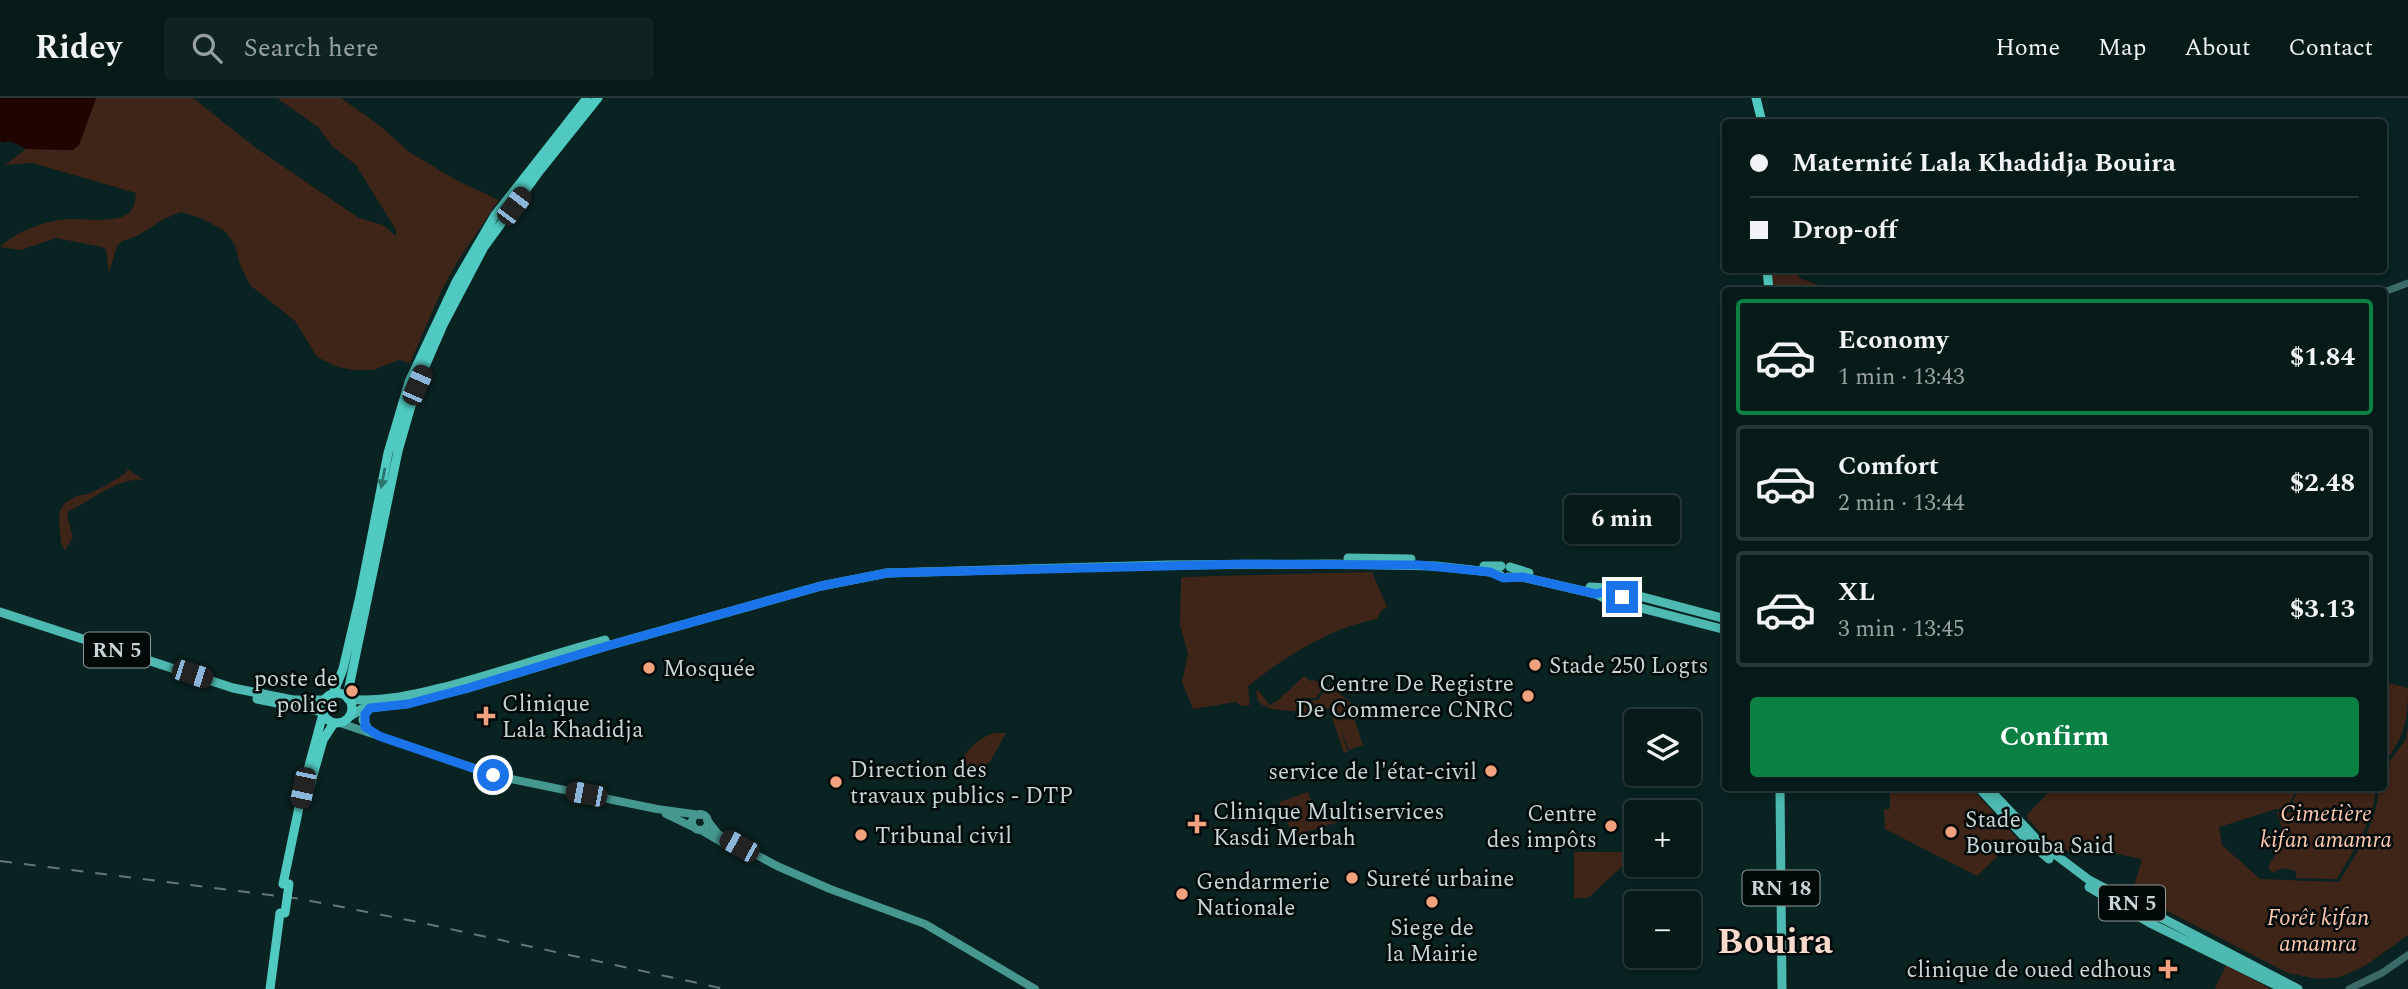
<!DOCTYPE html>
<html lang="en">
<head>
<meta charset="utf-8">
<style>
	body { margin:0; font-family:Spectral,serif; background:#0f2322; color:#f1f3f6; height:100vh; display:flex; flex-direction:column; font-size:26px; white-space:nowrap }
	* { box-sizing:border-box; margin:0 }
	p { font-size:23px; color:#98a1a2 }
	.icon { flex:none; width:38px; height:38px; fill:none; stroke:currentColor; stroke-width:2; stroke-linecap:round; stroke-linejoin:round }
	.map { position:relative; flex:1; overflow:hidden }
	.sheet { position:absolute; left:1722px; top:189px; width:665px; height:504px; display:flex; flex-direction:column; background:#061a19; border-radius:7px; box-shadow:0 4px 10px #0003,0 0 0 2px #273838 }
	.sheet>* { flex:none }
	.hud { position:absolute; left:1722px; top:21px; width:665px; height:154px; border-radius:7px; box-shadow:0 4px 10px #0003,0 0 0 2px #273838; display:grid; align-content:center; height:154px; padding:0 28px; background:#061a19 }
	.fabs { position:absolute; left:1624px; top:611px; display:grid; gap:14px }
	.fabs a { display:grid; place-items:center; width:77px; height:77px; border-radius:7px; background:#061a19; box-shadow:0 4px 10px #0003,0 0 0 2px #273838; font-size:35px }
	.end { position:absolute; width:32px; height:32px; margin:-16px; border:9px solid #1a73e8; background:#fff; box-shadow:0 0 0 4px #fff }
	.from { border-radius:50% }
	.bubble { position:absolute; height:49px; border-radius:7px; background:#061a19; box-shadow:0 4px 10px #0003,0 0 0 2px #273838; font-size:23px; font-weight:700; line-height:49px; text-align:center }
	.car { position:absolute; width:21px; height:42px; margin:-21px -10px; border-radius:9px; box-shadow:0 0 5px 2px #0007; background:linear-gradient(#222 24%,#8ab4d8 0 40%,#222 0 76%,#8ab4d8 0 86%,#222 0) }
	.hud b { display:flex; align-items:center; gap:24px; height:66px; font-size:26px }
	.hud b+b { border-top:2px solid #273838 }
	.hud i { width:18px; height:18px; background:#f1f3f6 }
	ul { padding:12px 0 0; list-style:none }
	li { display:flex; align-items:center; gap:21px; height:116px; margin:0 14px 10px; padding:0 14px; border:4px solid #273838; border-radius:7px }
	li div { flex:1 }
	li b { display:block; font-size:26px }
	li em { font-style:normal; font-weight:700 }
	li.selected { border-color:#0b8043 }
	li>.icon { width:63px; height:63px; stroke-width:1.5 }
	.button { display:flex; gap:14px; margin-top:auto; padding:14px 28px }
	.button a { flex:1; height:80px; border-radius:7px; background:#0b8043; color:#fff; font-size:28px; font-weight:700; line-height:80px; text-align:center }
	header { display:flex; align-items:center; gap:42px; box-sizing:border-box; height:98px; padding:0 35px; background:#061a19; border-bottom:2px solid #273838 }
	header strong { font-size:33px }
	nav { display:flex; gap:38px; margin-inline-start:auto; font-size:24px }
	.search { width:490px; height:63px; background:#0f2322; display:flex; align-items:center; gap:18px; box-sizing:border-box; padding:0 24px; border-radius:7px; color:#98a1a2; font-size:26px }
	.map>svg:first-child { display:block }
	.green { fill:#3f2418 }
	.water { fill:#200400 }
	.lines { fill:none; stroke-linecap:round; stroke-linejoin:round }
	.tertiary { stroke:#3c6b67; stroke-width:7 }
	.secondary { stroke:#479791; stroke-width:8 }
	.primary { stroke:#4db9b1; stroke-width:9 }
	.trunk { stroke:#50c9c0; stroke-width:9 }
	.rail { stroke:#637876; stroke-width:2; stroke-dasharray:12 12; stroke-linecap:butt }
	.trunk-bridge { stroke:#50c9c0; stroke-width:9 }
	.oneway { fill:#2d736e }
	.route { stroke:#1a73e8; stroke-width:9 }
	.poi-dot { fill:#f1a17d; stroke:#020a09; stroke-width:2.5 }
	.labels { text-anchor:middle; stroke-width:5; stroke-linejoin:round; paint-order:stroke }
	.shield { fill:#020a09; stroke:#8c9997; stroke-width:2 }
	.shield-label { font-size:21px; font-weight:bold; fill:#c7d6d4 }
	.poi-label { font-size:23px; fill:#c7d6d4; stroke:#020a09; text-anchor:start }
	.park-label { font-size:23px; font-style:italic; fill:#fec8b0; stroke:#020a09 }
	.town-label { font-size:37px; font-weight:bold; fill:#fadacd; stroke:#020a09 }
</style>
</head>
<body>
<header>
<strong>Ridey</strong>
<div class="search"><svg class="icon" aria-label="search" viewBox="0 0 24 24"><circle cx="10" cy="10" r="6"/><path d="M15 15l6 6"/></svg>Search here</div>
<nav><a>Home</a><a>Map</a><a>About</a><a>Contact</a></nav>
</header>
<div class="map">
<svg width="2408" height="891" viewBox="0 0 2408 891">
	<rect width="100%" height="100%" fill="#082321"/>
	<path class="green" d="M96,0h97l63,50 103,70 24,7 13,11v-6l-40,-65 -24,-19 -14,-19 -41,-29h64l38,27 30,27 49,29 41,19 -42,62 -16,30 -31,71 -11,-3 -26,10h-19l-17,-3 -20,-10 -22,-36 -45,-36 -10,-20 -5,-20 -10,-14 -24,-13 -20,-6 -17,7 -27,17 -15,5 -5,5 -8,27 -3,-24 -4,-2 -46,-9 -35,12 -21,-3c13,-13 39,-24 59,-27 19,-3 55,5 70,-7 6,-5 6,-13 7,-20l-104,-30 -27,2 21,-16 47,1 6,-5z
		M1771,172h26l2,8 20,7 -1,5h-45z
		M128,371l16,11c-27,-3 -51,20 -75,31l-2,5 6,21 -8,14 -4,-8 -2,-23 1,-10 5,-7 11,-7 12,-2 13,-6 24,-14z
		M1372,474l15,35 -6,4 -4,8c-48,9 -92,38 -129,67l2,19 -8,1 -6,-4 -43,7 -11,-27 6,-28 -8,-29 1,-48z
		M1304,578l6,5 4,-1 12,5 -10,13h-15l-5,13c-15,-1 -44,0 -39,-22l13,16 8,-5z
		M2384,584l24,6c0,36 -4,47 -24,76z
		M1329,587l29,24 3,1 -1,8 -4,2 -2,-4 -16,6 16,-4 9,27 -14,5 -9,-23 8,25 -4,1 -15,-45 -21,6 -10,-2 5,-12h15z
		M2408,628v209l-43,31 -25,11 -22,2 -30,-6 -156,-80 10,-34 -56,-11 -21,4 -23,-17 -16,-19 22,-23 8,-5h242l-7,12 -1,10 -14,-1 -57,18 3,18 38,34 79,3c18,-29 38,-60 40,-94h5v-19l22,-30z
		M994,635h12l-15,27 -13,13 -15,1 -6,-3c8,-20 17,-31 37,-38z
		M1890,690h81l46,50 -40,38 -92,-47 -1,-20h6z
		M2300,690h76c-3,34 -22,62 -39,91l-41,-1v-7l-14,-3 -10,5 -4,-6 17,-28 -8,-27 15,1 1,-12z
		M1308,694l8,23 30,-9 2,13 -55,17 -14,-34z
		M1574,754h54v5l3,1 -43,40h-14z
		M2226,867l45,24h-56z"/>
	<path class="water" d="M0,0h96l-17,47 -6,5 -47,-1 -16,-8 -5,2 -5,-2z"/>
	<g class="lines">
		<path class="tertiary" d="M2384,194l24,-9
			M2349,891l33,-16 26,-18"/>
		<path class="secondary" d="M340,625l161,54 156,32 43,6
			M666,716l29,14
			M692 724a8 8 0 1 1 16 0a8 8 0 1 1-16 0Z
			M707,722l11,14 59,32 53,23 95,35 110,65
			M701,732l22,13"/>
		<path class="primary" d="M1348,460l63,1
			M1484,468h17
			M1510,469l19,6
			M1508,479h14l74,17 10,5 120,31
			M1590,489l19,1 117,31
			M0,514l233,76 60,12h32
			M257,601l66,13
			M348,601c35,4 68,-5 101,-13 53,-14 103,-32 156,-46
			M350,618l12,-7 46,-6 60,-15 139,-42 214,-60 66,-13 281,-8 165,-1 103,2 54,6 10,3
			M369,633l-6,-11 2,-6 5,-6
			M1780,690l2,201
			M1979,690l49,53 21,18
			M1988,690l52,55 49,37 209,109
			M2089,789l63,37 132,65"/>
		<path class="trunk" d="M1756,0l6,24
			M1767,172l2,20
			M322 610a15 15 0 1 1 30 0a15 15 0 1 1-30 0Z
			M333,596l10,-25 17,-73 28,-143 21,-71 47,-100 39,-67 92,-117
			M347,599l51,-246 19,-66 26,-60 41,-78 54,-74 60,-75
			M308,695l15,-53 11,-17
			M283,786l20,-96 20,-74
			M270,891l10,-76"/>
		<path class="rail" d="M0,763l301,38 117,23 307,67"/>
		<path class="trunk-bridge" d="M285,815l4,-29"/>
	</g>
	<defs><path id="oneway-solid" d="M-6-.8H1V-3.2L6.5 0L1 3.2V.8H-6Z" transform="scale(1.75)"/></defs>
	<use class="oneway" href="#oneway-solid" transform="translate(383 380) rotate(101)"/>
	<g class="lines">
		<path class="route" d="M493,677l-114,-39 -14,-9v-13l5,-6 38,-4 60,-16 139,-42 214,-60 66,-13 357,-9 175,1 71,7 13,6 19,-1 74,17 7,-2 19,5"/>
	</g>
	<g class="poi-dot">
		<circle cx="1535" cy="567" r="7"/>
		<circle cx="649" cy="570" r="7"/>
		<circle cx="352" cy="593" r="7"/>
		<circle cx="1528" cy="598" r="7"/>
		<path d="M482.5 607.5h7v7h7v7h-7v7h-7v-7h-7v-7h7z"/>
		<circle cx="1491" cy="673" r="7"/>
		<circle cx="836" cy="684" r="7"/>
		<path d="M1193.5 715.5h7v7h7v7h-7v7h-7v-7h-7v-7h7z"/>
		<circle cx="1611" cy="728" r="7"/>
		<circle cx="1951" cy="734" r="7"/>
		<circle cx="861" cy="737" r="7"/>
		<circle cx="1352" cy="780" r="7"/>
		<circle cx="1182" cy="796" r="7"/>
		<circle cx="1432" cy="804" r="7"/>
		<path d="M2164.5 860.5h7v7h7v7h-7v7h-7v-7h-7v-7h7z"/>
	</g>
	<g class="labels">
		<g class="shield">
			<rect x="84" y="534.5" width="66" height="35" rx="5"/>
			<rect x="1742.5" y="772.5" width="77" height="35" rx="5"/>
			<rect x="2099" y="787.5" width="66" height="35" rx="5"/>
		</g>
		<g class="shield-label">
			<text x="117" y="559">RN 5</text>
			<text x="1781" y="797">RN 18</text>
			<text x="2132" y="812">RN 5</text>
		</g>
		<g class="poi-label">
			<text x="1549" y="575">Stade 250 Logts</text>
			<text x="663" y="578">Mosquée</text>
			<text x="338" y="588" text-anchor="end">poste de<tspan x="338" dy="26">police</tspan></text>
			<text x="1514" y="593" text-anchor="end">Centre De Registre<tspan x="1514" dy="26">De Commerce CNRC</tspan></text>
			<text x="502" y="613">Clinique<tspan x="502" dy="26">Lala Khadidja</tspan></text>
			<text x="850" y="679">Direction des<tspan x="850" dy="26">travaux publics - DTP</tspan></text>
			<text x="1477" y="681" text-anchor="end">service de l'état-civil</text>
			<text x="1213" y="721">Clinique Multiservices<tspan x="1213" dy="26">Kasdi Merbah</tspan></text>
			<text x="1597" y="723" text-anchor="end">Centre<tspan x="1597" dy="26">des impôts</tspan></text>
			<text x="1965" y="729">Stade<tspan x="1965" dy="26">Bourouba Said</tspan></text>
			<text x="875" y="745">Tribunal civil</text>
			<text x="1366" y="788">Sureté urbaine</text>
			<text x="1196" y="791">Gendarmerie<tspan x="1196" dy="26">Nationale</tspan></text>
			<text x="1432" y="837" text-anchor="middle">Siege de<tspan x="1432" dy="26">la Mairie</tspan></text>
			<text x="2152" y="879" text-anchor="end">clinique de oued edhous</text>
		</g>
		<g class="park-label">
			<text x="2326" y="723">Cimetière<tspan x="2326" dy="26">kifan amamra</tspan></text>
			<text x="2318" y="827">Forêt kifan<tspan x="2318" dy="26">amamra</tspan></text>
		</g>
		<g class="town-label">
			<text x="1775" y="855">Bouira</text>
		</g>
	</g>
</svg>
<div class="fabs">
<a><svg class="icon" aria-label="layers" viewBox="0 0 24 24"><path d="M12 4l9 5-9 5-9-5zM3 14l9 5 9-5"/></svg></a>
<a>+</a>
<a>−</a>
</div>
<i class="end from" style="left:493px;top:677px"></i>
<i class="end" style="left:1622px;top:499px"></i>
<div class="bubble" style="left:1564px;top:397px;width:116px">6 min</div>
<i class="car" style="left:514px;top:108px;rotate:37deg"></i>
<i class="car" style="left:417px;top:287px;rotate:24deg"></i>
<i class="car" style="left:192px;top:576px;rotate:108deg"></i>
<i class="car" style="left:303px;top:690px;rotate:192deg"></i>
<i class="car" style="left:586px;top:696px;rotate:281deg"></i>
<i class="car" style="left:739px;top:748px;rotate:299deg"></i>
<div class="hud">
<b><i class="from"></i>Maternité Lala Khadidja Bouira</b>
<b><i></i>Drop-off</b>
</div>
<section class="sheet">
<ul>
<li class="selected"><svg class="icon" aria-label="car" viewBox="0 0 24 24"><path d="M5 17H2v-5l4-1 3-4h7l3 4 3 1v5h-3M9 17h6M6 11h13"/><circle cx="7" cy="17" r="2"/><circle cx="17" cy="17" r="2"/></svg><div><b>Economy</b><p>1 min · 13:43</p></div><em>$1.84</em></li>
<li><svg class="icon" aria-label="car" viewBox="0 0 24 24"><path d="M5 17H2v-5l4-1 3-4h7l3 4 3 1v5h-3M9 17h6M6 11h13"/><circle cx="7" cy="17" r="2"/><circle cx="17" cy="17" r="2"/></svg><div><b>Comfort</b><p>2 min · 13:44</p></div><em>$2.48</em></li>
<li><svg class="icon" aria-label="car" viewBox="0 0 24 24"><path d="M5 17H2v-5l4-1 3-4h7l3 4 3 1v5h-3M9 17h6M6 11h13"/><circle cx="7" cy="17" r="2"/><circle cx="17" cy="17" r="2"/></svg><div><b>XL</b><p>3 min · 13:45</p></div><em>$3.13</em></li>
</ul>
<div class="button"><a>Confirm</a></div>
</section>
</div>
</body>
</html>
